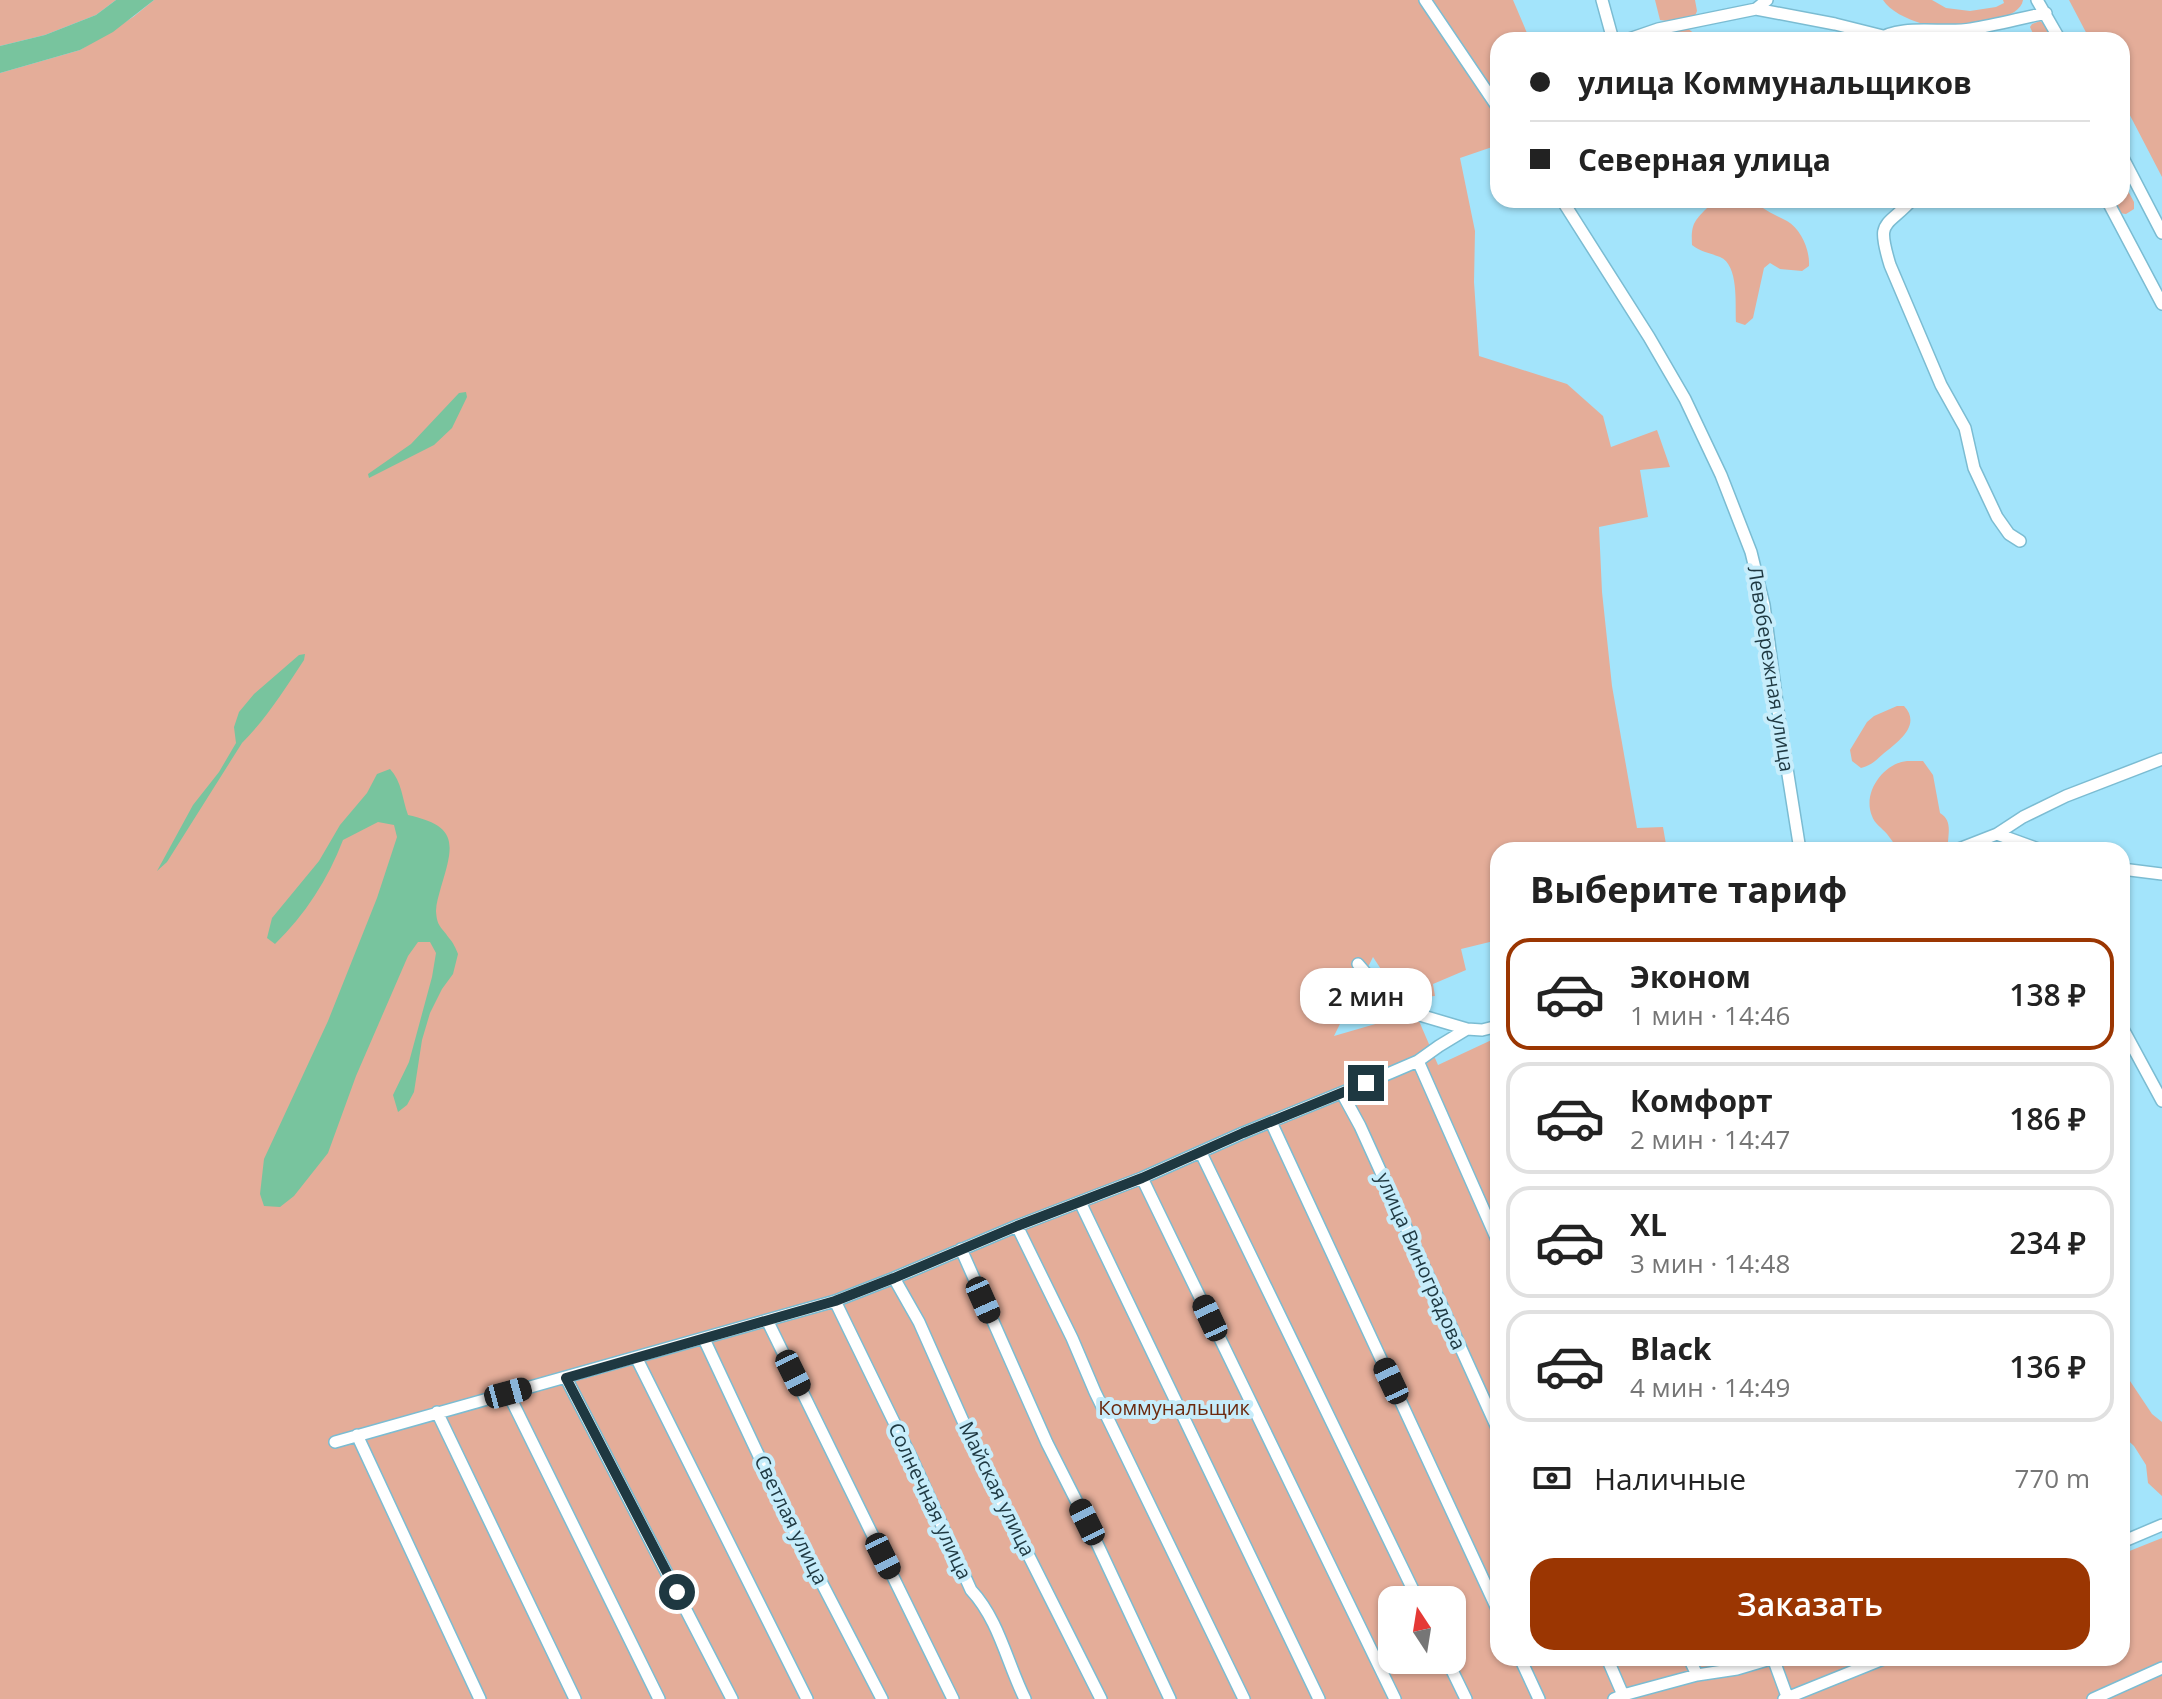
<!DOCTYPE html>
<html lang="ru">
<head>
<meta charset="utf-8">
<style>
	body { margin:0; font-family:"Open Sans",sans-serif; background:#f2f2f2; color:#222; height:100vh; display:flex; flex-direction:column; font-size:30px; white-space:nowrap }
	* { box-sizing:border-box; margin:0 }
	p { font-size:26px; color:#767676 }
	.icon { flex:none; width:44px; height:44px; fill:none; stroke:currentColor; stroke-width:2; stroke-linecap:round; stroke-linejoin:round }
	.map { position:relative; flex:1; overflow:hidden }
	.details { position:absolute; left:1490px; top:842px; width:640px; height:824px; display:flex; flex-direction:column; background:#fff; border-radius:24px; box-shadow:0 2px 6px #0004 }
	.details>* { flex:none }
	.hud { position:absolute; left:1490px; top:32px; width:640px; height:176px; border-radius:24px; box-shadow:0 2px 6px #0004; display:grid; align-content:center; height:176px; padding:0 40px; background:#fff }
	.needle { width:52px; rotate:348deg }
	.buttons { position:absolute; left:1378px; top:1586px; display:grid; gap:16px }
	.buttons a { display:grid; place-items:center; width:88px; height:88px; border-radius:16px; background:#fff; box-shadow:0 2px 6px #0004; font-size:40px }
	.end { position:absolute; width:36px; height:36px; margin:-18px; border:10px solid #1e3841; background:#fff; box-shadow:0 0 0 4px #fff }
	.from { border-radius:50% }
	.bubble { position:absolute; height:56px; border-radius:24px; background:#fff; box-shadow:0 2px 6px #0004; font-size:26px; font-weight:600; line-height:56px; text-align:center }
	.car { position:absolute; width:24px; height:48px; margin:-24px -12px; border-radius:10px; box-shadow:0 0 6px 2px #0007; background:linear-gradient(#222 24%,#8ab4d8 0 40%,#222 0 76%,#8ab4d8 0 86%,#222 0) }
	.hud b { display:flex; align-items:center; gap:28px; height:76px; font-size:30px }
	.hud b+b { border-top:2px solid #e0e0e0 }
	.hud i { width:20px; height:20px; background:#222 }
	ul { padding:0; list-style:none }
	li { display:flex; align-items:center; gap:24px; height:112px; margin:0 16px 12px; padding:0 24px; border:4px solid #e0e0e0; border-radius:24px }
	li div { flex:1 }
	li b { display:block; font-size:30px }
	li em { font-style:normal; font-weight:600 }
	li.current { border-color:#9b3602 }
	li>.icon { width:72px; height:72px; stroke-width:1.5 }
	h2 { padding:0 40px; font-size:36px; line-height:96px }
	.pay { display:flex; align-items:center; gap:20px; height:88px; padding:0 40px; font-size:30px }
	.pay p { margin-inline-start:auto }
	.button { display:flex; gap:16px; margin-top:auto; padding:16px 40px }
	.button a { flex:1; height:92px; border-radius:24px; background:#9b3602; color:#fff; font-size:32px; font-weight:600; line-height:92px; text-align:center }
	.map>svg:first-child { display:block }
	.green { fill:#e4ad99; fill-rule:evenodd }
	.water { fill:#78c49e }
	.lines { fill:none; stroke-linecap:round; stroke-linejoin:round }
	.minor-casing { stroke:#7bbcd2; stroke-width:14 }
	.minor { stroke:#fff; stroke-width:11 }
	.route { stroke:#1e3841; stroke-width:10 }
	.labels { text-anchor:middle; stroke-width:8; stroke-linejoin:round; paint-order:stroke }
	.street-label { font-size:20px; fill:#1e3841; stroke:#c7edfb }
	.park-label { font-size:20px; fill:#6b2a0f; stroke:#c7edfb }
</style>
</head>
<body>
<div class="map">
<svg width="2162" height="1699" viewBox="0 0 2162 1699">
	<rect width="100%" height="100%" fill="#a3e4fb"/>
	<path class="green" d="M0,0h116l-20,15 -51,20 -45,11z
		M154,0h1359l17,40h-32v105l-38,13 15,73 -1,51 5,74 88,28 36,32 8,31 46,-17 13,37 -30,3 8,47 -49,10 3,65 10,94 25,142 26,-1 4,23h-169v90l-37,9 5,21 -33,14 2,12 -23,2 -8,-16 -14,1 -17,-26 -39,79 69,-20 16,5 19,44 60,-28v621h624v-104l40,-16v161h-2162v-1626l80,-23 53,-33zM1392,1600h60v60h-60z
		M1655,0h40l2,11 -2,5 -28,5 -7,-1z
		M1883,0h49l14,8 24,3 26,-4 8,-4 -1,-3h20c-4,26 -82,29 -103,23 -13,-4 -30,-12 -37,-23z
		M2069,0h93v177l-40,-77v-60h-32z
		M2040,21l6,5 7,14h-17l-6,-13 2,-3z
		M1687,28l16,12h-37l-2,-4 9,-5z
		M2122,180l12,22v7l-8,5 -7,-1 -6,-13h9z
		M1704,200h51c8,11 21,15 32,21 14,8 23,29 22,45l-7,5 -22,-2 -10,-6 -6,5 -11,50 -8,7 -9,-3c-1,-18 3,-57 -16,-65 -10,-4 -19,-5 -28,-12 -1,-21 2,-24 16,-38z
		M1897,706h7c18,19 -6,36 -21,48 -8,7 -11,11 -22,14l-9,-7 -2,-11 17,-28 7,-6z
		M1907,761h16l10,14 7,38c11,7 9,16 8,29 -12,6 -36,14 -48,6 -5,-2 -9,-9 -13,-14 -5,-6 -13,-11 -15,-18 -10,-24 12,-53 35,-55z
		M2122,1369l30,45 10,8v74l-14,-13 -2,-18 -12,-19 -12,-11z"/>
	<path class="water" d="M116,0h38l-41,32 -33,18 -80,23v-27l45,-11 51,-20z
		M466,392l1,5 -15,31 -18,17 -65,33 -1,-4 43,-30 48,-51z
		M305,654l-1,6c-19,29 -38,59 -62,83l-75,119 -10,9 36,-66 26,-33 17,-29 -2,-16 5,-15 15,-18 45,-39z
		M390,769c12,13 12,29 18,46 49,11 47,27 33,72 -2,8 -5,16 -5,24 1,16 5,15 13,27 4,4 7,11 9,16l-5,20 -11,15 -12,24 -8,27 -8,52 -7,13 -9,7 -5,-17 16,-33 23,-85 4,-24 -6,-11h-12l-10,14 -52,120 -28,77 -34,43 -14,11 -16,-1 -4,-12 4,-35 64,-138 49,-123 20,-61 -3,-12 -16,-3 -35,18c-15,39 -38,75 -68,104l-8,-6 5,-20 47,-57 21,-36 27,-32 10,-19z"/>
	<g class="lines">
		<defs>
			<path id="minor" d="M1425,0l73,108
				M1602,0l11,40
				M2037,0l23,40
				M1756,9l79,15 48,12
				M1626,40l32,-11 98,-20 11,-9
				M1878,40c21,-17 67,-6 93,-11 25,-4 50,-11 75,-16
				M2122,156l40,77
				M1562,200l87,137 36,62 36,76 30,77 13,53 15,113 21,132
				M1912,200c-27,29 -36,19 -22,65l51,120 24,43 9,40 23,49 12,17 11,7
				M2107,200l55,104
				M1997,834l44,16
				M1956,850l41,-16 26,-17 43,-21 96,-37
				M2122,869l40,5
				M1358,964l38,44 71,21 15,1 16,-4
				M2122,1027l40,74
				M1418,1061l80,181
				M1342,1093l18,33 138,304
				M1271,1122l227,489
				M1201,1153l217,447
				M1142,1178l253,521
				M1080,1202l239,497
				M1017,1226l55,112 23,54 149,307
				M961,1249l86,194 40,79 83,177
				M894,1278l25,44 60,135 122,242
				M835,1301l77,158 59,131c28,30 36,73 54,109
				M767,1320l186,379
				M704,1339l84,179 94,181
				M636,1357l171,342
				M566,1378l166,321
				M508,1393l151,306
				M437,1412l138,287
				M357,1435l123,264
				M335,1442l500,-141 59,-23 123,-52 125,-48 101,-45 147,-60 28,-12 21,-15 28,-17
				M2122,1542l40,-17
				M1520,1658l19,41
				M1607,1658l16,37
				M1689,1658l8,17
				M1773,1658l15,41
				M1447,1660l19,39
				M1614,1699l9,-4 74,-20 40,-6 37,-11
				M1784,1699l102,-41
				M2093,1699l69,-31"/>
		</defs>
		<use href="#minor" class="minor-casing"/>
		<use href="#minor" class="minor"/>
	</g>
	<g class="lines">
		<path class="route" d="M677,1592l-111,-214 269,-77 59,-23 123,-52 125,-48 101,-45 123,-50"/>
	</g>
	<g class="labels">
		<g class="street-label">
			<text transform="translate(1771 669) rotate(81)" y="7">Левобережная улица</text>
			<text transform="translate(1421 1261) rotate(66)" y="7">улица Виноградова</text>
			<text transform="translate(997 1489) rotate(64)" y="7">Майская улица</text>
			<text transform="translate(930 1501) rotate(65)" y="7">Солнечная улица</text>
			<text transform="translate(791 1520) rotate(64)" y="7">Светлая улица</text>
		</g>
		<g class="park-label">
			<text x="1174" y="1415">Коммунальщик</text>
		</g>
	</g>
</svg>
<div class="buttons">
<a><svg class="needle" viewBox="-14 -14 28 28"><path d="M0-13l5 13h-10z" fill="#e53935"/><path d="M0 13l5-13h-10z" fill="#767676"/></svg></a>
</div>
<i class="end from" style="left:677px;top:1592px"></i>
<i class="end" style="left:1366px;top:1083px"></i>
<div class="bubble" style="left:1300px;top:968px;width:132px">2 мин</div>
<i class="car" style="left:983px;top:1300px;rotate:156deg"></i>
<i class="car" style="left:1210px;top:1318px;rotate:335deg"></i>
<i class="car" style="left:793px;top:1373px;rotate:154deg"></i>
<i class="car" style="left:1391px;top:1381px;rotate:335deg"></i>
<i class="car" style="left:508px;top:1393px;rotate:75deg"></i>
<i class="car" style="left:1087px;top:1522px;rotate:334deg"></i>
<i class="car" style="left:883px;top:1556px;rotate:154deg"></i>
<div class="hud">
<b><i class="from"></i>улица Коммунальщиков</b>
<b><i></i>Северная улица</b>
</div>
<section class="details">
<h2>Выберите тариф</h2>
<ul>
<li class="current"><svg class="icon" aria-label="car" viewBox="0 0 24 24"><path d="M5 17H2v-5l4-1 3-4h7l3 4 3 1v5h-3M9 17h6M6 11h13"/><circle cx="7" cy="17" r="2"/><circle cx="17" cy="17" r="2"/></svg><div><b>Эконом</b><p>1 мин · 14:46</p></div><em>138 ₽</em></li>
<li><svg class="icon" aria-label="car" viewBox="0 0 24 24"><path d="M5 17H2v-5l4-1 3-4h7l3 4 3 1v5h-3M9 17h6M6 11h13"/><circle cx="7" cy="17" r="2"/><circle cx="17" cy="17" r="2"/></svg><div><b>Комфорт</b><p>2 мин · 14:47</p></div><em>186 ₽</em></li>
<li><svg class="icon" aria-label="car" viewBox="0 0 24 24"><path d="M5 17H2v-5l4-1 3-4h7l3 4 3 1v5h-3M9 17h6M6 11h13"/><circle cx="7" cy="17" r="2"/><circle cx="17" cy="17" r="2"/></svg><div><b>XL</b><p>3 мин · 14:48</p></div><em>234 ₽</em></li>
<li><svg class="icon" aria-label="car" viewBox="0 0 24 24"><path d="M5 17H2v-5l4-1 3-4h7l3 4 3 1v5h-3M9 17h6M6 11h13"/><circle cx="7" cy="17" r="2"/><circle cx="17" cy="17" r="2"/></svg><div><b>Black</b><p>4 мин · 14:49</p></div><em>136 ₽</em></li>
</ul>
<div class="pay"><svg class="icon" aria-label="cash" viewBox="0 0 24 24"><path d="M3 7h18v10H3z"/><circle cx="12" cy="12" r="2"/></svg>Наличные<p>770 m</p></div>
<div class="button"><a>Заказать</a></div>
</section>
</div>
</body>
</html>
